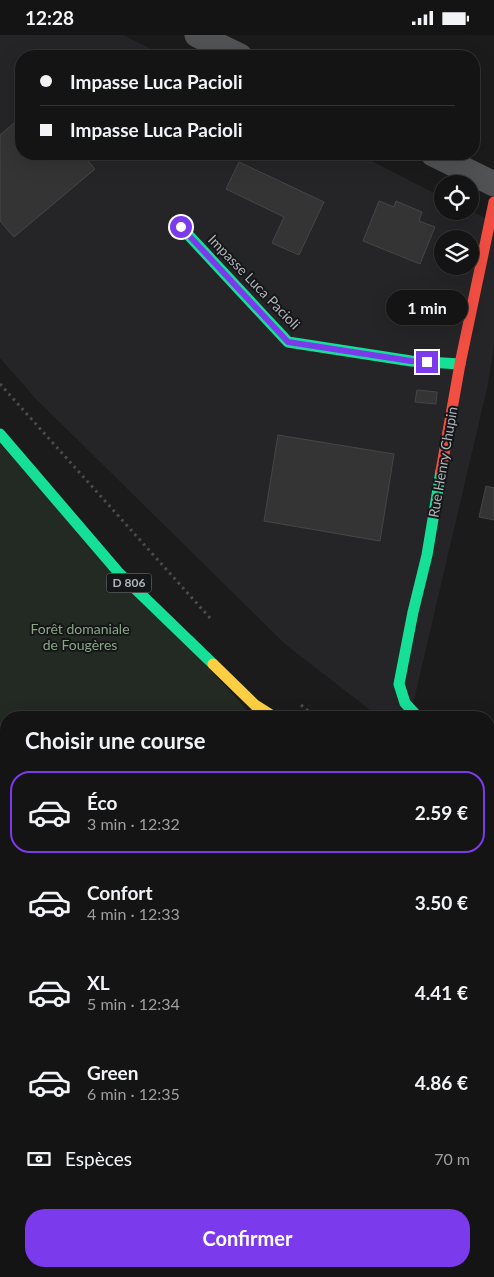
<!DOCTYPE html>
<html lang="fr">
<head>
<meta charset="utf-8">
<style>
	body { margin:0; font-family:Lato,sans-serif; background:#212122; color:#f1f3f6; height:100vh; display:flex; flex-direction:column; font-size:19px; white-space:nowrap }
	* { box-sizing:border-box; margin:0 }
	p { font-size:16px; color:#9d9ea0 }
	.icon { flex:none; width:28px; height:28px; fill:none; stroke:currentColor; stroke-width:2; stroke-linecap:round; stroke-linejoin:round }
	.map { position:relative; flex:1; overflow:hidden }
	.panel { position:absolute; left:0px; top:676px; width:495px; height:566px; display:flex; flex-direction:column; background:#141414; border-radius:20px 20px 0 0; box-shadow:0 5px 20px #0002,0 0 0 1px #333334 }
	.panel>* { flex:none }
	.hud { position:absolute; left:15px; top:15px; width:465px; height:110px; border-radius:20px; box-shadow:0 5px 20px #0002,0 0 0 1px #333334; display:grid; align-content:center; height:110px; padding:0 25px; background:#141414 }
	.controls { position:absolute; left:434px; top:140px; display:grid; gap:10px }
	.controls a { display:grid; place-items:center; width:45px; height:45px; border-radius:50%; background:#141414; box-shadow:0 5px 20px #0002,0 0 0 1px #333334; font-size:25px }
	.end { position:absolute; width:22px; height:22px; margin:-11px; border:6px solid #7c3aed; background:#fff; box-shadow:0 0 0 2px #fff }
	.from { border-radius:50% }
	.bubble { position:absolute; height:35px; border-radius:18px; background:#141414; box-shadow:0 5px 20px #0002,0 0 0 1px #333334; font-size:16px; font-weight:700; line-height:35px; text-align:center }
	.hud b { display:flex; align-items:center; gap:18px; height:48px; font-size:19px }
	.hud b+b { border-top:1px solid #333334 }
	.hud i { width:12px; height:12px; background:#f1f3f6 }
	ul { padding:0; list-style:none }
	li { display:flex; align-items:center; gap:15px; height:82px; margin:0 10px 8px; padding:0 15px; border:2px solid transparent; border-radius:20px }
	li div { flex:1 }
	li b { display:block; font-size:19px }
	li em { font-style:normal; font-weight:700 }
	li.current { border-color:#7c3aed }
	li>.icon { width:45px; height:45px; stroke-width:1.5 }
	h2 { padding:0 25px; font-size:22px; line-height:60px }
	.pay { display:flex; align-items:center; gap:12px; height:55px; padding:0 25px; font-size:19px }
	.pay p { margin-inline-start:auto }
	.primary-button { display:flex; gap:10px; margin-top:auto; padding:10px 25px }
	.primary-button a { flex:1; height:58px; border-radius:20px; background:#7c3aed; color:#fff; font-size:20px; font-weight:700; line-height:58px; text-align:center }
	.status { display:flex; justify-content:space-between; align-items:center; height:35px; padding:0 25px; background:#141414; direction:ltr }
	.status svg { height:14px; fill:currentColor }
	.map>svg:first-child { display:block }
	.built { fill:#252527; fill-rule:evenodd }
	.green { fill:#232a23 }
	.water { fill:#2f393d }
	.building { fill:#343435; stroke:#444647 }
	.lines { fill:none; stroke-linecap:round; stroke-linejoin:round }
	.path { stroke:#4b4c4f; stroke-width:3; stroke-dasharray:2.5 4; stroke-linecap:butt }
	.street { stroke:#505254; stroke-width:25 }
	.fast { stroke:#16e098; stroke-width:11 }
	.slow { stroke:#ffcf43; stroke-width:11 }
	.jam { stroke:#f24e42; stroke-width:11 }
	.route { stroke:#7c3aed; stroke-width:6 }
	.labels { text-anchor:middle; stroke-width:4; stroke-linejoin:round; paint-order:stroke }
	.shield { fill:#151617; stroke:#80858a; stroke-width:1 }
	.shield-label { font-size:12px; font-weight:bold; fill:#aeb4bb }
	.street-label { font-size:14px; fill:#aeb4bb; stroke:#151617 }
	.park-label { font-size:14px; fill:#89a586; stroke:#151617 }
</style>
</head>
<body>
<div class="status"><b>12:28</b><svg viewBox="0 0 49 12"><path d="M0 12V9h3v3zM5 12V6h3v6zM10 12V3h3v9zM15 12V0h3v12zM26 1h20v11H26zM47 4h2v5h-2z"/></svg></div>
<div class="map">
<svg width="494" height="1242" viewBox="0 0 494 1242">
	<rect width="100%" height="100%" fill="#1b1b1b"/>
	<path class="built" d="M0,0h123l42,21h-144v98h337l84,43v14l28,-1 24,13v122l-6,39 -78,333h-31l-94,-73 -249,-245 -36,-41zM442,204h28v27h-28z"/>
	<path class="green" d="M0,409l254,273h-248v554h376l-1,6h-381z
		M489,815l5,1v332h-5z"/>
	<path class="water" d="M489,1148h5v94h-113l1,-6h107z"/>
	<path class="building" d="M21,82v37h61l13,15 -81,68 -14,-16v-86z
		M239,127l85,40 -25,53 -27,-12 12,-26 -58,-28z
		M379,166l15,6 2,-6 26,11 -3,9 16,6 -15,37 -57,-23z
		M417,355l20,2 -1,12 -21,-2z
		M278,400l116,19 -14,87 -116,-20z
		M486,451l8,2v32l-15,-3z"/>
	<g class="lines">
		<path class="path" d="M0,349l210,234
			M301,670l15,12
			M0,693l6,6
			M489,761l5,1
			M489,1127l5,-2
			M92,1242l18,-6
			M292,1242l3,-6"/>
		<path class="street" d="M197,0l43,21
			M433,119l61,30
			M489,724h5"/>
		<path class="fast" d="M181,192l107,115 123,19 49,3
			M0,399l119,139 94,91
			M418,682l-13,-14 -6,-19 14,-72 14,-57 14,-84"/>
		<path class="slow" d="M213,629l42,41 19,12"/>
		<path class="jam" d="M441,436l19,-107 34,-162
			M489,794l5,2"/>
	</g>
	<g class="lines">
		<path class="route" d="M181,192l107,115 123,19 16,1"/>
	</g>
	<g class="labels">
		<rect class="shield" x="106.5" y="538.5" width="45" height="19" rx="4"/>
		<g class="shield-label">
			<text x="129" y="552">D 806</text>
		</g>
		<g class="street-label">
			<text transform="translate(254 247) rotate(46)" y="5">Impasse Luca Pacioli</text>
			<text transform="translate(443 427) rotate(-80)" y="5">Rue Henry Chupin</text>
		</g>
		<g class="park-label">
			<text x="80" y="599">Forêt domaniale<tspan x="80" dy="16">de Fougères</tspan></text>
		</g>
	</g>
</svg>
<div class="controls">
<a><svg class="icon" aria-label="locate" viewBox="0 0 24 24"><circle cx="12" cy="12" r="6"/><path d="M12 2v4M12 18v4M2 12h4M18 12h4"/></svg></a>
<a><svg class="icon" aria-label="layers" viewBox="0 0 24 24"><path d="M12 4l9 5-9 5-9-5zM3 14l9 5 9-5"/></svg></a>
</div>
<i class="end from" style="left:181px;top:192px"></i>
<i class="end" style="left:427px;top:327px"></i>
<div class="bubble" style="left:386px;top:255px;width:82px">1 min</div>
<div class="hud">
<b><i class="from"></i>Impasse Luca Pacioli</b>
<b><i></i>Impasse Luca Pacioli</b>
</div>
<section class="panel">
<h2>Choisir une course</h2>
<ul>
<li class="current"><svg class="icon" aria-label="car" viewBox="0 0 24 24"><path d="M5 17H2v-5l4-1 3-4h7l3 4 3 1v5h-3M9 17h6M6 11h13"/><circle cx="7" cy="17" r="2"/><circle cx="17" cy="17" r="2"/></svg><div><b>Éco</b><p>3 min · 12:32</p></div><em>2.59 €</em></li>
<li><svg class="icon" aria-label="car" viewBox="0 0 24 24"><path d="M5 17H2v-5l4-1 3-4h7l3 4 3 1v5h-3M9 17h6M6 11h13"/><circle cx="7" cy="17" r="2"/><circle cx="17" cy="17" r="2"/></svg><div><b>Confort</b><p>4 min · 12:33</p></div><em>3.50 €</em></li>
<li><svg class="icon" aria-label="car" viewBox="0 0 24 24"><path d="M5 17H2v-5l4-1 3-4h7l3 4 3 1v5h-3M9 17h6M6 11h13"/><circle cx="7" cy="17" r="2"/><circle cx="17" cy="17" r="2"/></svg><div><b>XL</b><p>5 min · 12:34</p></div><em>4.41 €</em></li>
<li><svg class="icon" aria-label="car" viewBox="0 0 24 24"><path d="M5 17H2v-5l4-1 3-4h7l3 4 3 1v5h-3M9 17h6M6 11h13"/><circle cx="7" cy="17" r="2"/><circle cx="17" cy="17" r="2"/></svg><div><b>Green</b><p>6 min · 12:35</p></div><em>4.86 €</em></li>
</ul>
<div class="pay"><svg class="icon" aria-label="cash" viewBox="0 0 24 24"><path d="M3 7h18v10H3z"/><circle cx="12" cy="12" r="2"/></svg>Espèces<p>70 m</p></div>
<div class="primary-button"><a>Confirmer</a></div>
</section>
</div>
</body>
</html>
